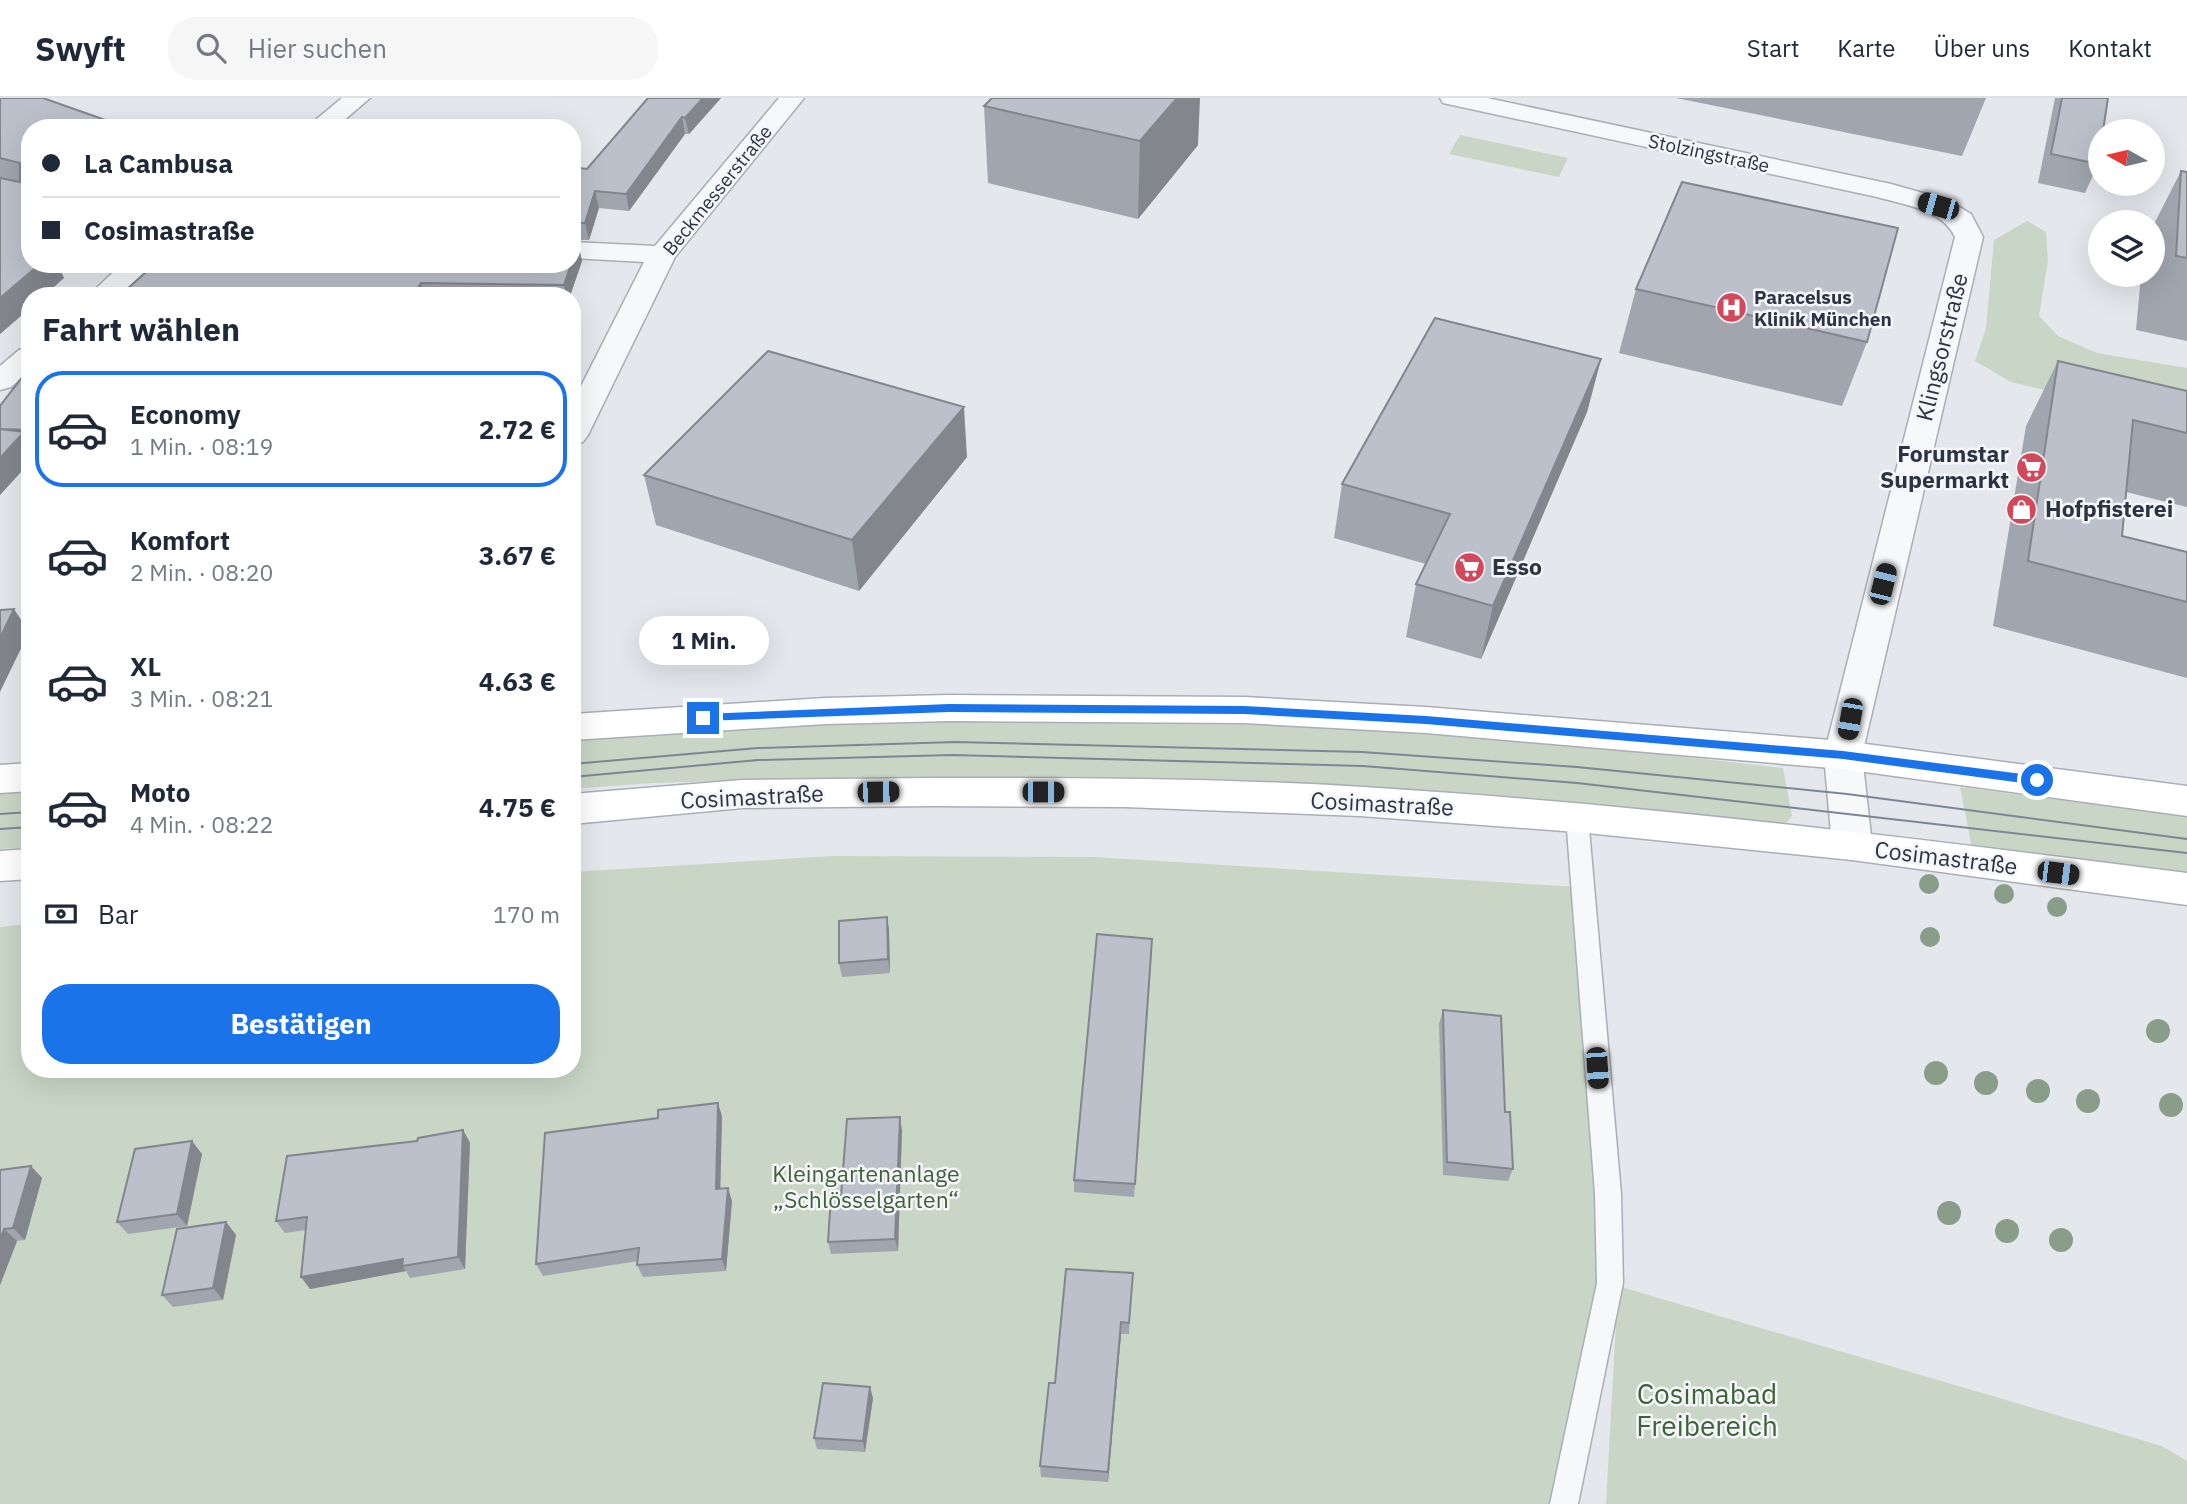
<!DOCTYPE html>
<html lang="de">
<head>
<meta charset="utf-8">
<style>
	body { margin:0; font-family:"IBM Plex Sans",sans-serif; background:#f6f6f7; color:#1f2937; height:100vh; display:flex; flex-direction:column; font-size:26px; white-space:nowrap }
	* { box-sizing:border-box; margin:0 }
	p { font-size:23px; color:#747a83 }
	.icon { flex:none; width:38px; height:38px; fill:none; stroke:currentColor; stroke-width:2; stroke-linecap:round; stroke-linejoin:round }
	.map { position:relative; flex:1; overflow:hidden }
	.details { position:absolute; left:21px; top:189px; width:560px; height:791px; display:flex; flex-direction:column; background:#fff; border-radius:28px; box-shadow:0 7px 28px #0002 }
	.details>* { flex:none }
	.hud { position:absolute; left:21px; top:21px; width:560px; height:154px; border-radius:28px; box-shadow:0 7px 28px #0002; display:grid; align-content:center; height:154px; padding:0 21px; background:#fff }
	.needle { width:46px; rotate:278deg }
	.buttons { position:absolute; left:2088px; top:21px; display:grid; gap:14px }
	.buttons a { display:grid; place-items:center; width:77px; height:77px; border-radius:50%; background:#fff; box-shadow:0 7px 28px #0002; font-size:35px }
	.end { position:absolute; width:32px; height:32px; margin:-16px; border:9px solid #1a73e8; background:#fff; box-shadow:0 0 0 4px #fff }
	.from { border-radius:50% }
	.bubble { position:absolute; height:49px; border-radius:24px; background:#fff; box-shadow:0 7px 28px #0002; font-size:23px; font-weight:800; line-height:49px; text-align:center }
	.car { position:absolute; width:21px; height:42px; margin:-21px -10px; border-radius:9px; box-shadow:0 0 5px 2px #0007; background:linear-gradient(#222 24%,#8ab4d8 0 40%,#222 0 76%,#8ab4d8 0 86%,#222 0) }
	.hud b { display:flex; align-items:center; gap:24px; height:66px; font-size:26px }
	.hud b+b { border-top:2px solid #e0e1e3 }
	.hud i { width:18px; height:18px; background:#1f2937 }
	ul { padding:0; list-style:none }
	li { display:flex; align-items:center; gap:21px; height:116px; margin:0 14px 10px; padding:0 7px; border:4px solid transparent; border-radius:28px }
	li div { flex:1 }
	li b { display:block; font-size:26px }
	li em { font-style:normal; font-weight:800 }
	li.selected { border-color:#1a73e8 }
	li>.icon { width:63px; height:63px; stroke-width:1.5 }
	h2 { padding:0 21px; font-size:32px; line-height:84px }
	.pay { display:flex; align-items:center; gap:18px; height:77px; padding:0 21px; font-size:26px }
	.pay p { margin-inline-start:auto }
	.cta { display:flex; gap:14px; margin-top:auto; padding:14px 21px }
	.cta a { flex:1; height:80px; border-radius:28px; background:#1a73e8; color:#fff; font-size:28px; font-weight:800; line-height:80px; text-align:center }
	header { display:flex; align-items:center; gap:42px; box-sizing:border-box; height:98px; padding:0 35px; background:#fff; border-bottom:2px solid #e0e1e3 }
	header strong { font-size:33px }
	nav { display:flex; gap:38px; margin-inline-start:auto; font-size:24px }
	.search { width:490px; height:63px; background:#f6f6f7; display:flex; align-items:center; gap:18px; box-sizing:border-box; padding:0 24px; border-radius:28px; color:#747a83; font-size:26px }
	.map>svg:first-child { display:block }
	.green { fill:#c9d6c5 }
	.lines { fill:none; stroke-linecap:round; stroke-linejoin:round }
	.service-casing { stroke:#a9aeb7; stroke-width:3 }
	.minor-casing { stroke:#a9aeb7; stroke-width:3 }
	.secondary-casing { stroke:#a9aeb7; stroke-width:3 }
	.service { fill:#f7f8fa; fill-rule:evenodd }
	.minor { fill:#f7f8fa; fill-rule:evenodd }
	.secondary { fill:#fff; fill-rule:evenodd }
	.tram { stroke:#7d8696; stroke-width:2 }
	.tree { fill:#899d89 }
	.wall { fill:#a1a5ae }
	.shaded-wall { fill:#83868d }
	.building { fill:#bbc0ca; stroke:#83868d; stroke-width:2 }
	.route { fill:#1a73e8 }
	.labels { text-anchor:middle; stroke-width:5; stroke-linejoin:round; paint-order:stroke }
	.far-street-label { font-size:19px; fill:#2b3445; stroke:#f4f6f9 }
	.far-poi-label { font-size:19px; font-weight:bold; fill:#2b3445; stroke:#f4f6f9; text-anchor:start }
	.street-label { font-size:23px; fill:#2b3445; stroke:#f4f6f9 }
	.poi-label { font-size:23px; font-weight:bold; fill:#2b3445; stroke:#f4f6f9; text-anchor:start }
	.park-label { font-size:23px; fill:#3f6138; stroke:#f4f6f9 }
	.near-park-label { font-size:28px; fill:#3f6138; stroke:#f4f6f9 }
</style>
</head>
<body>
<header>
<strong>Swyft</strong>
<div class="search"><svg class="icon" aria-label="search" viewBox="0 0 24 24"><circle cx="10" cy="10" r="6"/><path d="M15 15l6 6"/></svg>Hier suchen</div>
<nav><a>Start</a><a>Karte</a><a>Über uns</a><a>Kontakt</a></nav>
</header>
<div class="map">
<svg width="2187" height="1406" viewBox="0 0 2187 1406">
	<rect width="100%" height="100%" fill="#e4e7ec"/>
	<path class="green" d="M1460,37l108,23 -9,19 -110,-23z
		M2027,123l19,11 2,29 -9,55 19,20 39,17 90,15v56l-176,-42 -36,-21 11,-33 8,-88z
		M907,622l387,5 278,19 211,24 9,48 -8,10 -304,-31 -290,-10 -310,-8 -227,6 -81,6v-53z
		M30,688v61l-30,2v-61z
		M1960,689l227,29v59l-215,-27z
		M832,758l263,1 482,30 25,393 -44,224h-1558v-577l30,-3v145h542v-197z
		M1618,1188l544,160 25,15v43h-581z"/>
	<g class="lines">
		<defs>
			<path id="service" d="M1577,711l7,2 4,6 33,377 2,89 -45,221h-28l47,-221 -2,-89 -29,-377 4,-6z"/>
			<path id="minor" d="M342,0h28l-35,30h-29z
				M779,0h25l-129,159 -87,178 -5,7 -11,3v-41l72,-142 -72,-4v-16l83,4z
				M1440,0h47l404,86 57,16 23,14 12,23 -121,518 10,90 -6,11 -14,4 -14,-4 -6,-11 -8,-90 131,-518c-13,-28 -50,-32 -78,-40l-425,-92 -9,-2z
				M122,166h31l-34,32h-31z
				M30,249v24l-19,16 -11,3v-24l19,-16z"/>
			<path id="secondary" d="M949,597l295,2 182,10 417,34 344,45v30l-344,-47 -417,-36 -182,-10 -295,-2 -124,3 -253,16v-26l253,-16z
				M30,665v28l-30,2v-28z
				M933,680c143,0 287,0 430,9 276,17 550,51 824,86v32l-335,-45 -275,-28 -217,-16 -235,-9 -192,-1 -191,2 -170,16v-30l170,-14z
				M30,751v30l-30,2v-30z"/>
		</defs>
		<use href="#service" class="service-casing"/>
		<use href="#minor" class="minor-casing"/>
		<use href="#secondary" class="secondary-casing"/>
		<use href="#service" class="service"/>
		<use href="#minor" class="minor"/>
		<use href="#secondary" class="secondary"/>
		<path class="tram" d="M572,666l186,-16 197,-6 407,10 215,15 270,27 340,45
			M572,679l186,-17 195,-5 410,11 214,17 610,70
			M0,716l30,-2
			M0,731l30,-2"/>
	</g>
	<g class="tree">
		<circle cx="1929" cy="786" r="10"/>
		<circle cx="2004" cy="796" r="10"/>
		<circle cx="2057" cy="809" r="10"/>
		<circle cx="1930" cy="839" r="10"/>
		<circle cx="2158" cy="933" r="12"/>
		<circle cx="1936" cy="975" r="12"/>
		<circle cx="1986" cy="985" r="12"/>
		<circle cx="2038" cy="993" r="12"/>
		<circle cx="2088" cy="1003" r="12"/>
		<circle cx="2171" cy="1007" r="12"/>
		<circle cx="1949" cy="1115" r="12"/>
		<circle cx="2007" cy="1133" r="12"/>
		<circle cx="2061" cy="1142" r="12"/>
	</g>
	<path class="wall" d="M0,0h43l-13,166h27l7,14 -34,18v12l-30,26z
		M648,0h73l-32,36h-4l-56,77 -30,-3 -10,32h-17v-73l15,2z
		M1676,0h310l-24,58z
		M2055,0h53l-10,66 -13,29 -47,-10z
		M984,8l214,39 -60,74 -150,-36z
		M2181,73l6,1v169l-51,-11 5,-55h11v-47z
		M578,146l4,17 -12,35h-441l-3,-6 446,-26z
		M1636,191l231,53 -25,64 -223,-53z
		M1601,261l-14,53 -106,247 -75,-22 10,-53 10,-20 -92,-26 8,-54z
		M2058,263l129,30v116l-61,-15 -4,44 65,16v126l-194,-52 33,-200z
		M30,269v95l-30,33v-89z
		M967,359l-108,134 -203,-66 -12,-50z
		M887,819l2,13 1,43 -48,4 -3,-14z
		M1152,854l-18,245 -60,-5v-12z
		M1443,912l62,102 8,57 -5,12 -65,-6 -4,-151z
		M722,1018l-2,73 12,12 -6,70 -83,6 -6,-12 1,-4 -95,15 -7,-12z
		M463,1032l7,13 -5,126 -55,9 -4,-7 -96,18 -4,-59 -21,3 -9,-12 141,-80z
		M902,1032l-4,121 -67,3 -3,-12z
		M202,1056l-15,72 -59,8 -11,-12z
		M0,1072l42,8 -17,62 -8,1 -17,44z
		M226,1124l10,13 -13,65 -50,7 -11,-12z
		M1133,1175l-4,61h-8l-13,148 -67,-5 -1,-11z
		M873,1300l-8,54 -48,-3 -3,-11z"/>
	<path class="shaded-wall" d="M703,0h18l-32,36 -4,-16z
		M1177,0h23l-2,47 -60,74 2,-78z
		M682,19l3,17 -56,77 -3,-17z
		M595,93l4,17 -10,32 -4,-17z
		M578,146l4,17 -12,35h-3l-3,-11 7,-21h1v-4z
		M34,166h23l7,14 -20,18h-14v12l-30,26v-36z
		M421,185l4,13h-12z
		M232,190l4,8h-6l-2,-4z
		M1601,261l-14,53 -106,247 12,-53z
		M964,309l3,50 -108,134 -7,-51z
		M24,334l6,10v20l-30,33v-37z
		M14,511l15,23 -29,60v-54z
		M887,819l2,13 1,43 -2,-14z
		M718,1005l4,13 -2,86 -4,-13z
		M900,1019l2,13 -4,121 -3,-12z
		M463,1032l7,13 -5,126 -7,-12z
		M192,1043l10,13 -15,72 -10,-12z
		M31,1068l11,12 -17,62 -12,-12z
		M728,1090l4,13 -6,70 -4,-12z
		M226,1124l10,13 -13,65 -10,-12z
		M4,1131l13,12 -17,44v-45z
		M403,1161l-1,7 4,5 -96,18 -9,-12z
		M1121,1224v12l-13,148v-10z
		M870,1289l3,11 -8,54 -2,-11z"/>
	<path class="building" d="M0,0h43l85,30h-98v116l-5,4 5,1v15h10l-40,34v-120l20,4v-19l-20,-5z
		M648,0h55l-18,20 -3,-1 -56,77 -31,-3 -10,32h-13v-56l15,2z
		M992,0h185l-37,43 -156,-35z
		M2062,0h46l-5,33h-3v21l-2,12 -47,-10z
		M2181,73l6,1v86l-11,-2z
		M1682,84l216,46 -31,114 -231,-53z
		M572,146h6l-6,16z
		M155,166h416l-7,21 -143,-2 -8,13h-67l1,-1 -115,-7 -4,4 -102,-2z
		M1435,220l166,41 -108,247 -77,-22 34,-70 -108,-30z
		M768,253l196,56 -112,133 -208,-65z
		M2058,263l129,30v42l-54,-13 -11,116 65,16v50l-159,-41z
		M30,269v63l-30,-1v-23z
		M0,331l24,3 -24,26z
		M14,511l-14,29v-28z
		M887,819l1,42 -49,4v-42z
		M1097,836l55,5 -17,245 -61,-4z
		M1443,912l58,6 4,96h5l3,57 -66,-7z
		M718,1005l-2,86 12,-1 -6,71 -85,6 2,-17 -103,16 9,-131 113,-15v-8z
		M900,1019l-5,122 -67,3 3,-46h10l6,-77z
		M463,1032l-5,127 -56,9 1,-7 -102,18 6,-60 -31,4 11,-65 130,-15 1,-3z
		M192,1043l-15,73 -60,8 18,-73z
		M31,1068l-18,62 -9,1 -4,11v-70z
		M226,1124l-13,66 -51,7 15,-66z
		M1066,1171l67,4 -4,50 -8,-1 -13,150 -68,-6 9,-83h6z
		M823,1285l47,4 -7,54 -49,-3z"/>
	<path class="route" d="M949,606l295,2 182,10 417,35 194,25 6,4 -6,5 -194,-26 -417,-35 -182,-10 -295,-2 -246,9 -6,-3 6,-4z"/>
	<defs>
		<symbol id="hospital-disc" viewBox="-11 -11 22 22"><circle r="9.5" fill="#d1495b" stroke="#f4f6f9"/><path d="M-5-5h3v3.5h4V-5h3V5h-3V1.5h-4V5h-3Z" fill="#fff"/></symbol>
		<symbol id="supermarket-disc" viewBox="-11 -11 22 22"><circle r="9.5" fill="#d1495b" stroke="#f4f6f9"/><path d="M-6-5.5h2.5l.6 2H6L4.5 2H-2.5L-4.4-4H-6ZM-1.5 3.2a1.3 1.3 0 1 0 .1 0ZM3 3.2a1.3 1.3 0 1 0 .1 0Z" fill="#fff"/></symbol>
		<symbol id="shop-disc" viewBox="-11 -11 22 22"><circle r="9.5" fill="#d1495b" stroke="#f4f6f9"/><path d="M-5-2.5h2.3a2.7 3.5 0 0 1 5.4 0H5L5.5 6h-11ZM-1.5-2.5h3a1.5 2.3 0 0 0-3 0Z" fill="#fff"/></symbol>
	</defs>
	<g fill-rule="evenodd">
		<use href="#hospital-disc" x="1714" y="192" width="35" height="35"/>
		<use href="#supermarket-disc" x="2014" y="352" width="35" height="35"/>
		<use href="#shop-disc" x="2004" y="394" width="35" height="35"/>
		<use href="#supermarket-disc" x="1452" y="452" width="35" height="35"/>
	</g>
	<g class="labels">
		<g class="far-street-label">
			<text transform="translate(1709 55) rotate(12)" y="7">Stolzingstraße</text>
			<text transform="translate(717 92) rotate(-51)" y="7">Beckmesserstraße</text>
		</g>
		<g class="far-poi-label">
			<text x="1754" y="206">Paracelsus<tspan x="1754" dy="22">Klinik München</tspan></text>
		</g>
		<g class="street-label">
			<text transform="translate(1942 249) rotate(-76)" y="8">Klingsorstraße</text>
			<text transform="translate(752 699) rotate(-3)" y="8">Cosimastraße</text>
			<text transform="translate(1382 706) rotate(3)" y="8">Cosimastraße</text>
			<text transform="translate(1946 760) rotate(7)" y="8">Cosimastraße</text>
		</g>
		<g class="poi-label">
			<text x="2009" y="364" text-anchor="end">Forumstar<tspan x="2009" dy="26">Supermarkt</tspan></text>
			<text x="2045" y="419">Hofpfisterei</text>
			<text x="1492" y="477">Esso</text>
		</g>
		<g class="park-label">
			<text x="866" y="1084">Kleingartenanlage<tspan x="866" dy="26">„Schlösselgarten“</tspan></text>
		</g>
		<g class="near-park-label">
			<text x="1707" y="1306">Cosimabad<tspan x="1707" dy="32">Freibereich</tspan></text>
		</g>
	</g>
</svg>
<div class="buttons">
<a><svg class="needle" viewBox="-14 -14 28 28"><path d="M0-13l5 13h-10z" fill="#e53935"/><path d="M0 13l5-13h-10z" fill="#747a83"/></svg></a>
<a><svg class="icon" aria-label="layers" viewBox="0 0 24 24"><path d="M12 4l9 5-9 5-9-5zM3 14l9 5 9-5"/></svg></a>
</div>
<i class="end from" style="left:2037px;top:682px"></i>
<i class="end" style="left:703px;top:620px"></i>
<div class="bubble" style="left:639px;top:518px;width:130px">1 Min.</div>
<i class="car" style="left:1938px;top:108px;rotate:286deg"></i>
<i class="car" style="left:1883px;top:486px;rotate:14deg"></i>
<i class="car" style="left:1850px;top:621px;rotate:190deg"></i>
<i class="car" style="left:878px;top:694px;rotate:89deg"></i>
<i class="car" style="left:1043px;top:694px;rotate:90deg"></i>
<i class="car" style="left:2058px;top:775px;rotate:97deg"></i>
<i class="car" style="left:1597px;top:970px;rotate:176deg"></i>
<div class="hud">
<b><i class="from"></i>La Cambusa</b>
<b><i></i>Cosimastraße</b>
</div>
<section class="details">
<h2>Fahrt wählen</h2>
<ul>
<li class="selected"><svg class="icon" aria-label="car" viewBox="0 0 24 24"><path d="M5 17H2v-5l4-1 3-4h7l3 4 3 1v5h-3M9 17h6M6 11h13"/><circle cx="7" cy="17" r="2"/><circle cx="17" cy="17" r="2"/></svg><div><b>Economy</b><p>1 Min. · 08:19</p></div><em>2.72 €</em></li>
<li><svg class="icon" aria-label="car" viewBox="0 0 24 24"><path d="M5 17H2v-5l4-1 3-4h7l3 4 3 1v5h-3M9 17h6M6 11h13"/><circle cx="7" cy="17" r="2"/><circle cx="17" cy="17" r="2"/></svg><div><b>Komfort</b><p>2 Min. · 08:20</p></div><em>3.67 €</em></li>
<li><svg class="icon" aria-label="car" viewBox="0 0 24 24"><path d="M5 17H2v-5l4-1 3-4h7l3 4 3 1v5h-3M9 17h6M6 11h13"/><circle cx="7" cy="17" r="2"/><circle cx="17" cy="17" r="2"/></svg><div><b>XL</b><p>3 Min. · 08:21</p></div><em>4.63 €</em></li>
<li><svg class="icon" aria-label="car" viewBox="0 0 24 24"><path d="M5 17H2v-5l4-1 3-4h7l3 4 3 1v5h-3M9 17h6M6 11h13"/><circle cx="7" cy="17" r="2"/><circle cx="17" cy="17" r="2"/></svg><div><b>Moto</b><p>4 Min. · 08:22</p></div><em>4.75 €</em></li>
</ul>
<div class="pay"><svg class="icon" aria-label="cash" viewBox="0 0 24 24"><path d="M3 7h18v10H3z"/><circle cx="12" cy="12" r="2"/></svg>Bar<p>170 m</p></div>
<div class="cta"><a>Bestätigen</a></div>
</section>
</div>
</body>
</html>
